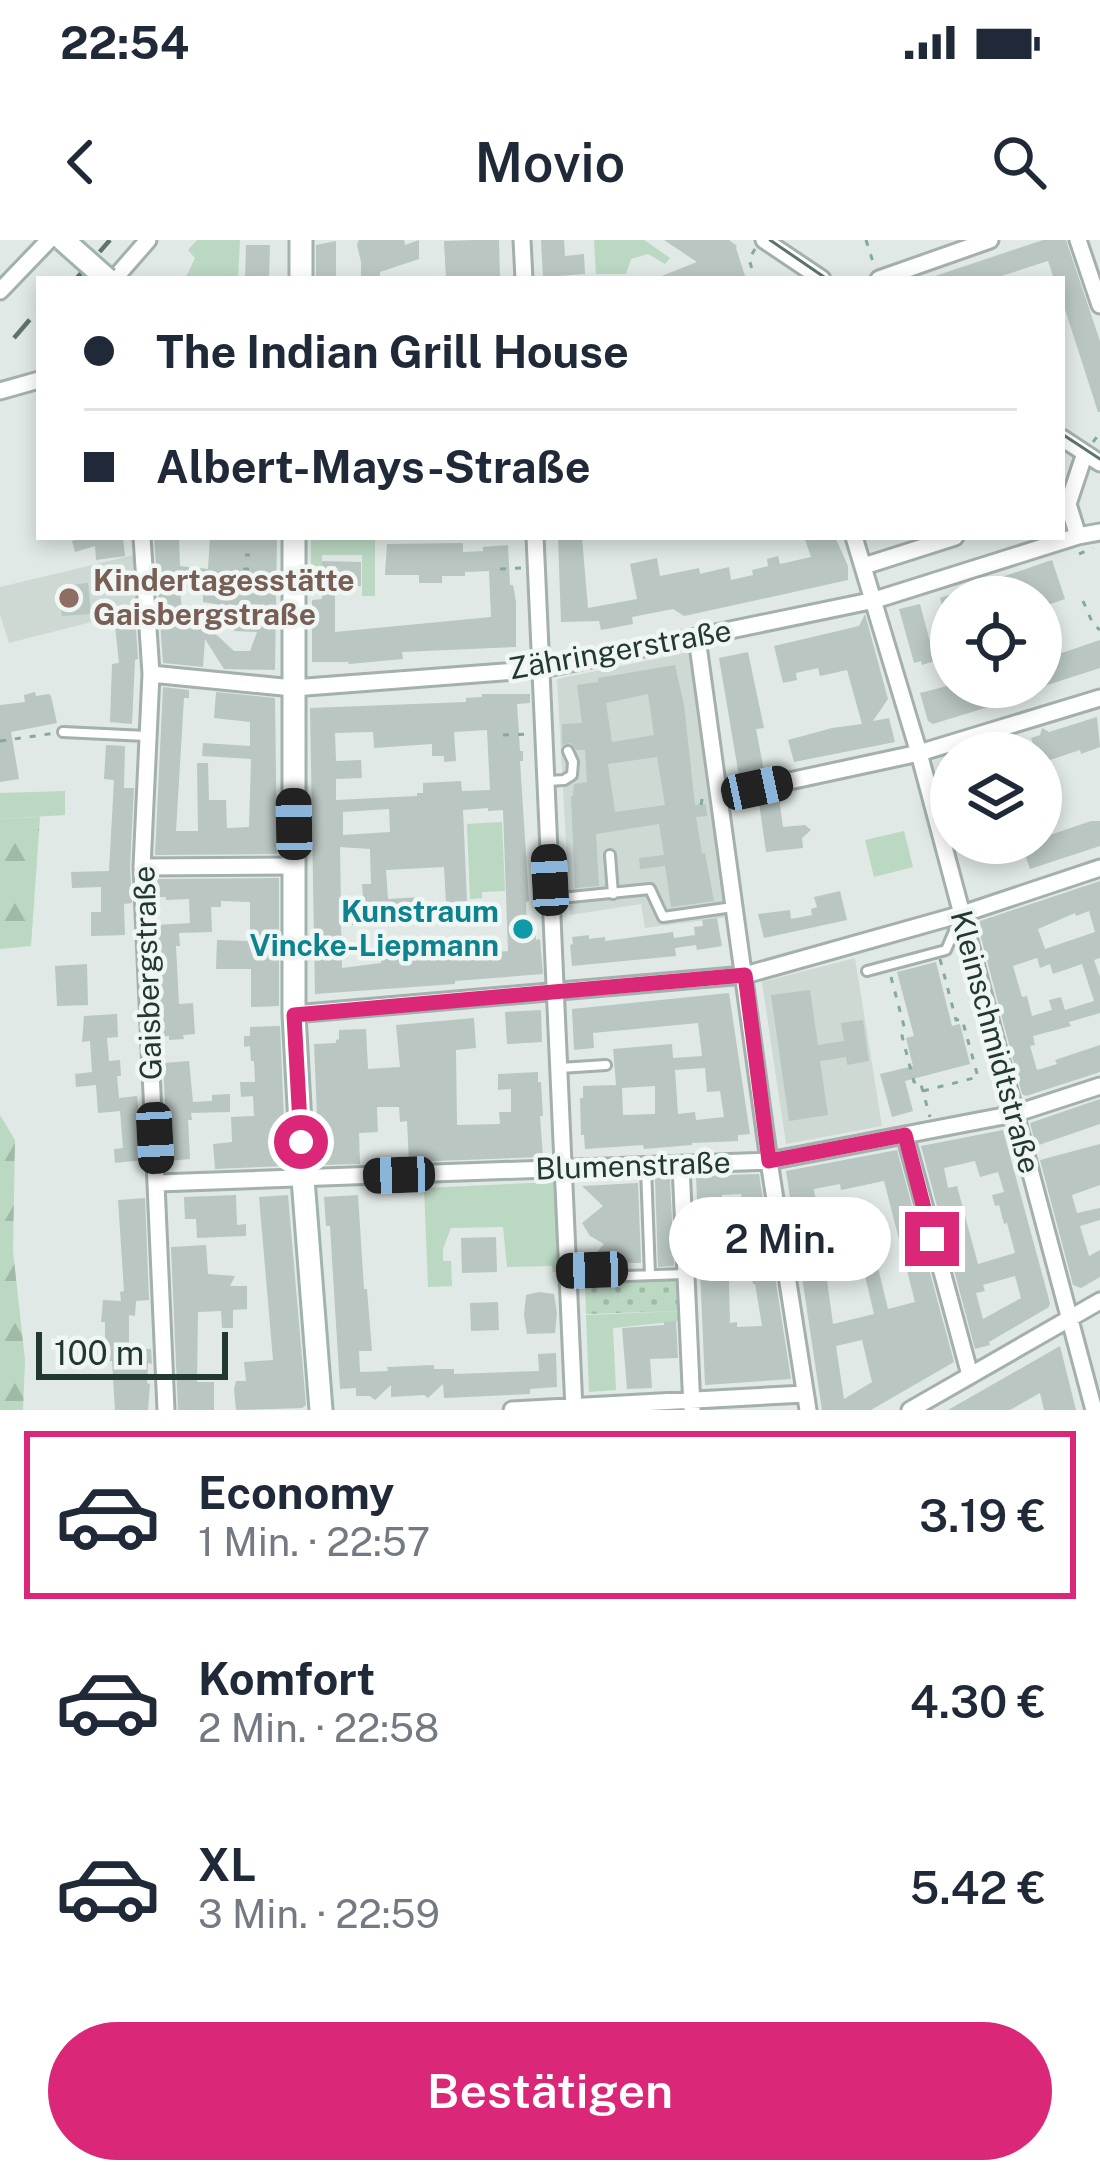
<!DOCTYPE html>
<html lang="de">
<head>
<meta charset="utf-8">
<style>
	body { margin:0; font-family:"Public Sans",sans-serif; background:#f2f2f3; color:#1f2937; height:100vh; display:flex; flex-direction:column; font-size:45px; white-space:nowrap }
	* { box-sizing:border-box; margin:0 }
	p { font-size:39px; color:#747a83 }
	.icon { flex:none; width:66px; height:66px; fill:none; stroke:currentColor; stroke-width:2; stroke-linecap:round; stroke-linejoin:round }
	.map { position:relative; height:1170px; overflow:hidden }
	.drawer { display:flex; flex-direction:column; background:#fff; flex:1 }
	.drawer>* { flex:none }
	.banner { position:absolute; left:36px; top:36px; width:1029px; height:264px; border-radius:0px; box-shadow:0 6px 18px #0003; display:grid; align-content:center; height:264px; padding:0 48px; background:#fff }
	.fabs { position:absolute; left:930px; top:336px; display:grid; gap:24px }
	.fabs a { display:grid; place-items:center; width:132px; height:132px; border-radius:50%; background:#fff; box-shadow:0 6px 18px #0003; font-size:60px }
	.scale { position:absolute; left:36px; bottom:30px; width:192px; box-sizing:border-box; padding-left:12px; border:6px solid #223832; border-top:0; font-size:33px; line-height:42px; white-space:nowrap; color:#223832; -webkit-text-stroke:9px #f0f6f3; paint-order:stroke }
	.end { position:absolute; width:54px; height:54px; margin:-27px; border:15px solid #db2777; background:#fff; box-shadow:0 0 0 6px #fff }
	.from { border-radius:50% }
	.bubble { position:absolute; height:84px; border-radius:42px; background:#fff; box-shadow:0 6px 18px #0003; font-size:39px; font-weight:600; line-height:84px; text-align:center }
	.car { position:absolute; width:36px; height:72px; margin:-36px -18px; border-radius:15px; box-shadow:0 0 9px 3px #0007; background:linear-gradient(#222 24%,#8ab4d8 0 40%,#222 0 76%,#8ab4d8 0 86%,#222 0) }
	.banner b { display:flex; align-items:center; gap:42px; height:114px; font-size:45px }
	.banner b+b { border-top:3px solid #e0e1e3 }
	.banner i { width:30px; height:30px; background:#1f2937 }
	ul { padding:21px 0 0; list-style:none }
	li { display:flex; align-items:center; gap:36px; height:168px; margin:0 24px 18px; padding:0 24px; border:6px solid transparent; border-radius:0px }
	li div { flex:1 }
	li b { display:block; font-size:45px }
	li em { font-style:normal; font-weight:600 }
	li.on { border-color:#db2777 }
	li>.icon { width:108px; height:108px; stroke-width:1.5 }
	.cta { display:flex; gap:24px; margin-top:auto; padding:24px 48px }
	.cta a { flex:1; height:138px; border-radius:72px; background:#db2777; color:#fff; font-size:48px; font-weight:600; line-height:138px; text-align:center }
	.status { display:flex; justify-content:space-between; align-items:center; height:84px; padding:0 60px; background:#fff; direction:ltr }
	.status svg { height:33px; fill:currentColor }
	header { display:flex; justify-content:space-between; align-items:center; height:156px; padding:0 48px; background:#fff; font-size:54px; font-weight:600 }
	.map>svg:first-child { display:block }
	.built { fill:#ced9d4 }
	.forest { fill:url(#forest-firs) }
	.park { fill:url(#park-dots) }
	.garden { fill:#bbd8c3 }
	.building { fill:#b9c6c1; fill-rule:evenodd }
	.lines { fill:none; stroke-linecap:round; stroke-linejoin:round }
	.lane-casing { stroke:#a3b0ac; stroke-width:14 }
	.street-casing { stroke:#a3b0ac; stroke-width:21 }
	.secondary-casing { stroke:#a0b4ad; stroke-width:27 }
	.path { stroke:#83aa9e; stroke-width:3; stroke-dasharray:6 9; stroke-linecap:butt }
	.lane { stroke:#fff; stroke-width:8 }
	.street { stroke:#fff; stroke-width:15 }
	.secondary { stroke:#fff; stroke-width:21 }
	.tram { stroke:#5d736d; stroke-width:3 }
	.rail { stroke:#5d736d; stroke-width:4.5; stroke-dasharray:24 12; stroke-linecap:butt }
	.secondary-bridge-casing { stroke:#a0b4ad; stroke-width:27; stroke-linecap:butt }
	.secondary-bridge { stroke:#fff; stroke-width:21 }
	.route { stroke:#db2777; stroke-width:15 }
	.education-dot { fill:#8d6e63; stroke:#f0f6f3; stroke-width:4.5 }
	.culture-dot { fill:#0f9aa8; stroke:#f0f6f3; stroke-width:4.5 }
	.labels { text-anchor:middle; stroke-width:9; stroke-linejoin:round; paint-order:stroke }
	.education-label { font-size:30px; font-weight:bold; fill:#785e54; stroke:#f0f6f3; text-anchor:start }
	.street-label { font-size:30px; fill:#223832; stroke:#f0f6f3 }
	.culture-label { font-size:30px; font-weight:bold; fill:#0d838f; stroke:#f0f6f3; text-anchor:end }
</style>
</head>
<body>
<div class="status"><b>22:54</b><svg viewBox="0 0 49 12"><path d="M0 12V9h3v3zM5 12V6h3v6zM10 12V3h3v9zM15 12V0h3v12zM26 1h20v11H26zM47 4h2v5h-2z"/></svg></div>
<header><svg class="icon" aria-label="back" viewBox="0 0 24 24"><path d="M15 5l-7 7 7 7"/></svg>Movio<svg class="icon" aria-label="search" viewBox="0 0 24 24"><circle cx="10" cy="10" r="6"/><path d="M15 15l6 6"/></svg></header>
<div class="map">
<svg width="1100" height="1170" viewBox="0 0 1100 1170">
	<defs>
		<pattern id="forest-firs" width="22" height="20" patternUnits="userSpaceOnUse" patternTransform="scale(3)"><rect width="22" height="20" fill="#bbd8c3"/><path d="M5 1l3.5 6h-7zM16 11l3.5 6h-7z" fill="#a0baa8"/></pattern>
		<pattern id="park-dots" width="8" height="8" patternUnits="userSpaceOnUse" patternTransform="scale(3)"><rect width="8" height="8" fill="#bbd8c3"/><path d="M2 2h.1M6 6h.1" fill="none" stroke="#a0baa8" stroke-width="1.8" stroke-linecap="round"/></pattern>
	</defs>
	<rect width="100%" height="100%" fill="#e0e9e5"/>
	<path class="built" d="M134,315l5,55 -130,33 -9,-28v-28z
		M694,411l35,266 -84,11 -4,-24 -71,11 -13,-236z
		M855,718l27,168 -96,18 -24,-162z"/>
	<path class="forest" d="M40,577l-9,129 -31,3v-130z
		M0,875l15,25 -2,111 12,109 -2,50h-23z"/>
	<path class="park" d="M680,1040l1,31 -95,3 -1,-30z"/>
	<path class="garden" d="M197,0h43l-2,39h-53l10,-21 -7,-8z
		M594,0h50l26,18 -5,6 -17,-10 -17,5 -5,15h-30z
		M311,297h64v59h-13v-41h-40l-1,40h-10z
		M65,551v24l-65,4v-26z
		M502,582l3,69 -23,1v6l-12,1 -3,-75z
		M904,591l9,36 -39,10 -9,-37z
		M554,942l4,90h-5l-1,-6 -45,1 -4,-40 -52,1 -8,21v12h8l1,25 -24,1 -4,-99z
		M681,1071v10l-68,7 3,62 -27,2 -3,-77z"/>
	<path class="building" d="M359,0h45l1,5 14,-5v19l-39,13v7h-19v-17l-4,-17z
		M476,0h23l1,39h-54l-2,-38z
		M541,0h23l1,16 19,-2 1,20 -42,3z
		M664,0h65l8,6 -1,2 10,31h-92l43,-17z
		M1043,0h23l34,101v71h-2l-36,-112v-21h-8l-6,-18 -56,18h-66z
		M336,1v38h-20v-34z
		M246,5h24l-1,34h-24z
		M85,297h38l2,19 -29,4 -1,-14 -20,6 -3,-11z
		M154,297h25l1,29 28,3 2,-32h67l-2,133 -51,-1 -19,-30 -2,28 -40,-4zM180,347l23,5v10l31,5v24l23,1 -7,19h-16l-42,-39 -2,2 7,12h-14z
		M582,297l6,71 49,-9 -7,-35 27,-6 3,18 39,-8 1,6 29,-7 2,13 22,-5 -1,-5 16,-4 -1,-7 11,-3 2,8 31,-7 -7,-20h31l13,29v14l-164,36 -11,-7 -41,8 1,7 -32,6 -2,-9 -38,1 -3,-84z
		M463,303v9l20,-1v-4l25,-2 2,40h3l3,17v45l-114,5 1,7 -54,5 -1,-2h-36v-62l10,-1v-38l39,1v24h-26v46l156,-15 -2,-46 -24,1v4h-23v7h-23v-8h-34l2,-31z
		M1052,320l13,39 -20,7 -3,-9h-91v29l-3,1 -8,-29z
		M88,343l3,31 -29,2 -2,-13 -4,1 -1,-12 5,-1v-5z
		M920,364l15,57 -13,4 -1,-4 -7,2 -15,-54z
		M135,373l3,46 -3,1 -3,64 -22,-2 2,-58 7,-1 -5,-46z
		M865,374l23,85 -15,22 16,-3 6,24 -101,20 -6,-22 44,-12 30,-4 -15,-54 -27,6 -2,-8 -22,5 1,7 -14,3 -9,-37 85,-20z
		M1100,400v28l-59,19v-27z
		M748,412l16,76 -8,1 8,42 -25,5 -20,-118z
		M675,425l9,40 11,100 11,-1 1,12 -11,1 6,36h3l9,48 -43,6 -6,-41 -25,3 -1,-11 25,-3 -5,-31 -63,10 3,52 -24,2 -4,-92h2l1,-12 13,-2 -2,-32h-8l-7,-7 -8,2v-21l20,-1 -5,-38 21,-3v-4zM648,454l6,41 -42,7 -6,-39zM657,517l8,48 -50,7 -7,-48z
		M951,445v2l82,2 -32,14 -68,21 -5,-3 -8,-28z
		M163,447l26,3v8h-5l-8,133h22l-1,-68h11l1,37h17l1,28 22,-1 2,-68 -49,-3 1,-13 47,3v-24l-36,-4 2,-26 59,6 2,156 -122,1z
		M35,452l1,4 13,-2 2,2 6,27 -46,9 8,47 -19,3v-77l25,-3 -1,-7z
		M482,454h48v9l-13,1 3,47h3v10h-3l9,140 -3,1 1,22 8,-1 1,17 4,-1 3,35 -88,7v3l-140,10 -5,-286 156,-6v-4l16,-1zM487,490l3,60 -28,1 -1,-10 -38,2v10h-6v3l-81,4v-21l26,-1 -1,-18 -25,1 -1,-28 38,-1 1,16 58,-4v12h12v6l12,-1 -2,-29zM488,568v3l15,-1 5,141 -35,3 -1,-5 -11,1 -20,3 1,5 -29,3 -1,-5 -31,3v4l-39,5 -1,-43h29v-15h-6l34,-2v5l23,-2v-14l-33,2 -2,-29 58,-3 2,36 21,-2 -4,-91zM389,569l1,23 -47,3v-23zM340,607l30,2 1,35h-9l2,26h-23z
		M1097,477l3,30 -19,7 -1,-4 -39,13v-10h-5l-5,-15 9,-3 2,-7 7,4z
		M106,505l19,1 -1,42h10l-4,79 2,36 -8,1 1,31 -34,1v-24h10v-25l-29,1 -1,-16 38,-1 5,-91 -10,-1z
		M779,558l4,29 22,-2 6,5 -9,8 1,10 -37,4 -7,-49v-2z
		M1091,581h9v25l-70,23 -9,-26h20v-5z
		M279,638v128l-28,1v-38h-35l1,-29 33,1v-39l-29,-1v6h-10l1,25 -33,1 1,13h-4l3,58 14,-1 2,31 -12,1 1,4 -15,1v-4l-7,1 -5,-112 33,-2 -1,-24 -23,1v-3h-8l-1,-18z
		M1100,641v77l-6,2 6,17v36l-31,9 2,4 -38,10 2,9 -5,1 7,24 20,-6 -2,-4 45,-15v27l-74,24 -4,-2 -44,-168 2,-5zM1089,671l6,21 -50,17 -7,-20 37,-16 1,3zM1037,718l3,10 10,-4 3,10 29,-10 12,37 -29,9 -4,-13 -12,3 3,10 -20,6 -5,-20 -5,1 -9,-31z
		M840,651l7,29 -83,18 -6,-24 32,-4 1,9 21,-4 -1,-6 6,-2 -3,-10z
		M717,678l5,28 -25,4 -1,-5 -21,3 1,8 -104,10 -2,-21 3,-1 -1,-7 17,-2v4l16,-2v4l68,-9 1,6 21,-3 -1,-8 9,-1 -1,-6z
		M936,722l16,64 8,-2 10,40 -65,17 8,30 -21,6 -12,-43 33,-8 -7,-28 8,-2 -17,-64z
		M87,724l1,41 -31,1 -2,-40z
		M810,750l8,55 26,-4 -3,-18 22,-3 6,41 -22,4 -1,-8 -26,4 8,54 -39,6 -18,-126z
		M729,753l21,141 -12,1v6l-46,2v2l-48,4 -1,-4 -58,4 -1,-14h-3l-1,-37h3v-12l33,-1 -3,-36 59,-5 1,14 29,-2 -1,-9 -3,-24 -105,10 1,15 -20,2 -2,-41zM705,828l2,24 13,-1 4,26 -28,3 -1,-8 -17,2 -3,-44zM655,846v28l-32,1 -1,-27z
		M541,770l1,32 -35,2 -2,-32z
		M117,774l1,23 -11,1 2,23 11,-1 1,16h-4l2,22 18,-2 6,64 -28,3 -1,-14 9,-1 -3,-37 -22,2 -2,-28 -20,2 -1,-13 17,-2 -2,-31 -8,1 2,-26z
		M474,778l2,30 -20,2 1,75 43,-1 -1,-12h12v-23l-13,1v-16l40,-2v10h3l2,34h-3l3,41 -134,5 -2,-41 -7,1 -1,-15h-22l1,25 -19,1 1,31 -41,1 -5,-121 22,-1v-3l3,-1v-9l27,-1 2,40 32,-2 -4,-42z
		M280,786l6,140 -71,3 -2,-25 19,-2 -1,-25 23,-1 -1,-20 -12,1 -1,-15h15l-1,-21h-3l-1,-15 -6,1v-11h6v-9z
		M189,821l4,41 19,-1v-6l18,-1v18l-39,1 1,7h-4l2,39 -22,2 -5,-98z
		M1100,859v25l-64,22 -6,-23z
		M1003,890l47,173 -1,4 -60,35 1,3 -15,4 -54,-203zM975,921l5,16 18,-5 6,20 -12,3 3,11 4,-1 5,19 3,-1 8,30 -37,11 -21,-78 -9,2 -4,-20zM1015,1036l6,22 -38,21 -7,-26 9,-2 -2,-6z
		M1100,904v41l-28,10 5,18 23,-5v12l-20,6 9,30 11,-6v27l-19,11 -8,-3 -33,-125z
		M897,910l57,212 -83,48h-49l-36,-239zM884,941l31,121 -27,7 -22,-91 -14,3 22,93 -41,10 -14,-102 33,-7 -2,-13 -33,7 -3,-20 26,-5 1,6zM862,1100l10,42 -28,17 -8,-53z
		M759,934l32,205 -86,6 -9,-209zM741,954l9,51 -25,6 -3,-56zM752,1039l1,5h2l7,42 -25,1v-5l-7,1 -1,-43z
		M655,938h15l4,88 -16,1z
		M638,943l3,80 -53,-1 16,-18 -14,-8 -8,-13 21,-17 -21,-20z
		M236,955l1,30 9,-1v12l-49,2 -1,-19h-11l-1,-22z
		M288,955l18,210 -4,3 -66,2 -2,-21 2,-8h10l-2,-19 29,-2 -14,-163z
		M358,955l6,94h3l5,62h-13l1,21 28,-1 -1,-4 47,-2v4h20v5l85,-3 -1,-17 18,-1 1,34 -27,2v5l-86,4 -1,-14 -15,14 -4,-3 -33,2v-12l-16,15 -5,-4h-14v-8l-16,1 -10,-163h-4l-2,-29z
		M145,958l4,102 -13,1 -1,15 -6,-1v34h22l1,15 -4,-1 -1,20 3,1 -2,26h-33l-3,-49h-7v-39h-4l2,-22 18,1 -1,-9 4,-1 -6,-91z
		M496,997l1,35 -35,1 -1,-35z
		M206,1005l2,29 27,2 -5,10h17v23l-14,1v18h-11l-1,-17 -23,1 -1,70h17v28h-36l-7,-163z
		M539,1052l15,2 3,19 -2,20 -28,1 -3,-19 2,-20z
		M498,1062l1,28 -28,1 -1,-28z
		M676,1081l2,37 -28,1 2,29 -25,1 -5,-61 42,-3v-3z
		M1060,1106l16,64h-32l-4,-17 -30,17h-62z"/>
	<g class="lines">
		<defs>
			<path id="lane" d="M63,492l83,4
				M548,541l16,-1 8,-5 1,-13 -5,-11
				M610,615l3,39
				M551,659l99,-10 13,28 70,-10
				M867,731l79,-21 15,-35
				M560,828l46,-3
				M646,928l4,107
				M569,1031l47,-2
				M568,1038l117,-4"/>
			<path id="street" d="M522,0l2,39
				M764,0l58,39
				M1078,0l22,65
				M114,39l34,-39
				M879,39l111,-39
				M0,51l49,-51
				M0,151l39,-11
				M1062,198l38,25
				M1068,264l17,-51
				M1078,296l22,-4
				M142,297l9,137 -9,193 24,543
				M535,297l39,873
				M854,297l65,216 175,657
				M864,326l91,-29
				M697,398l72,523 39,249
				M151,434l142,14 249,-19 333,-69 203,-64 -10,-32 -6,2
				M720,556l199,-43 181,-55
				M142,627l152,-1
				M294,774l451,-39 217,-61 138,-46
				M905,895l65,240
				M681,925l11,243
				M158,943l611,-22 245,-47 86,-28
				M512,1170l292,-16
				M910,1170l190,-109"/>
			<path id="secondary" d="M301,39v-39
				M294,297v477l9,165 18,231"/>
		</defs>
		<use href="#lane" class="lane-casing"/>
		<use href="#street" class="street-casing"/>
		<use href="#secondary" class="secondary-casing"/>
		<path class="path" d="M866,0l8,25
			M755,9l-6,10 6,20
			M1093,202l7,-9
			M1079,314l14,-6
			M245,315h5
			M243,329h7
			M500,329l23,-1
			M312,348l28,1
			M1083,361l10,23 7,6
			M503,495l28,-1
			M0,501l56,-8
			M701,565l2,-11
			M891,737l14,53 -3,6 12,46 6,-1 10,36
			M923,851l55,-14 -16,-58 -6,1 -16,-61"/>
		<use href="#lane" class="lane"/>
		<use href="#street" class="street"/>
		<use href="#secondary" class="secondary"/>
		<path class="tram" d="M770,0l57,39
			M1062,194l38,25"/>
		<path class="rail" d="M76,39l34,-39
			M14,98l25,-29"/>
		<defs>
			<path id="secondary-bridge" d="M63,0l44,39"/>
		</defs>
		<use href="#secondary-bridge" class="secondary-bridge-casing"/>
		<use href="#secondary-bridge" class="secondary-bridge"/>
	</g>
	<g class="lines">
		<path class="route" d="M301,902l-7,-127 451,-40 24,186 136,-26 27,104"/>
	</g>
	<circle class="education-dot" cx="69" cy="358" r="12"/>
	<circle class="culture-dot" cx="523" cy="689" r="12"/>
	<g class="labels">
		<g class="education-label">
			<text x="93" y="351">Kindertagesstätte<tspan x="93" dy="34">Gaisbergstraße</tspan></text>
		</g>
		<g class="street-label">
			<text transform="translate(620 410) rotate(-10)" y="10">Zähringerstraße</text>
			<text transform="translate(148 733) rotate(-92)" y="10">Gaisbergstraße</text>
			<text transform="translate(995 802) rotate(75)" y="10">Kleinschmidtstraße</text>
			<text transform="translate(633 926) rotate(-2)" y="10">Blumenstraße</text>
		</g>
		<g class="culture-label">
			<text x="499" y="682">Kunstraum<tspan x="499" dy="34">Vincke-Liepmann</tspan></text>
		</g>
	</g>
</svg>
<div class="fabs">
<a><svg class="icon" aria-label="locate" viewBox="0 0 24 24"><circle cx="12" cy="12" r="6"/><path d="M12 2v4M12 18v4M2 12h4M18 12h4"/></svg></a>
<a><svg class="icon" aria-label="layers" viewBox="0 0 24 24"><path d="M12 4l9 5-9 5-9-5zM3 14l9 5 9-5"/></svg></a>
</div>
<div class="scale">100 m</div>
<i class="end from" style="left:301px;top:902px"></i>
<i class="end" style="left:932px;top:999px"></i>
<div class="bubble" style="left:669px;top:957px;width:222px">2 Min.</div>
<i class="car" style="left:757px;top:548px;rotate:78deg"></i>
<i class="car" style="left:294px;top:584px;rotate:359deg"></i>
<i class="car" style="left:550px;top:640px;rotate:357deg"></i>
<i class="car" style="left:155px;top:898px;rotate:177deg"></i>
<i class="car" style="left:399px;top:935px;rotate:268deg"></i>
<i class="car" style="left:592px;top:1030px;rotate:268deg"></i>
<div class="banner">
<b><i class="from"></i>The Indian Grill House</b>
<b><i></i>Albert-Mays-Straße</b>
</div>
</div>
<section class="drawer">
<ul>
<li class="on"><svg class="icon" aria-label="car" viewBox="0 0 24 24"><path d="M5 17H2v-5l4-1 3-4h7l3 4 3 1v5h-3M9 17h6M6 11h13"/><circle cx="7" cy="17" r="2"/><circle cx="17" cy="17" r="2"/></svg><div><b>Economy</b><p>1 Min. · 22:57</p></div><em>3.19 €</em></li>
<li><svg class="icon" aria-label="car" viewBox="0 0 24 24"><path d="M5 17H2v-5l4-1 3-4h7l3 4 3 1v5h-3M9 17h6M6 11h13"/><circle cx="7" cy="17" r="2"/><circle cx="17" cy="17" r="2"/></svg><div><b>Komfort</b><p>2 Min. · 22:58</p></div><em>4.30 €</em></li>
<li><svg class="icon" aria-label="car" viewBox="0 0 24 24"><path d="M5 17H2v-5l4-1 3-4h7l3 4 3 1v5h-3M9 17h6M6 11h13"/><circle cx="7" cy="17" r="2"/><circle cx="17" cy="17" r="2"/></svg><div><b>XL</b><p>3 Min. · 22:59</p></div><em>5.42 €</em></li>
</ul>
<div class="cta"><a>Bestätigen</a></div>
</section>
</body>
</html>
